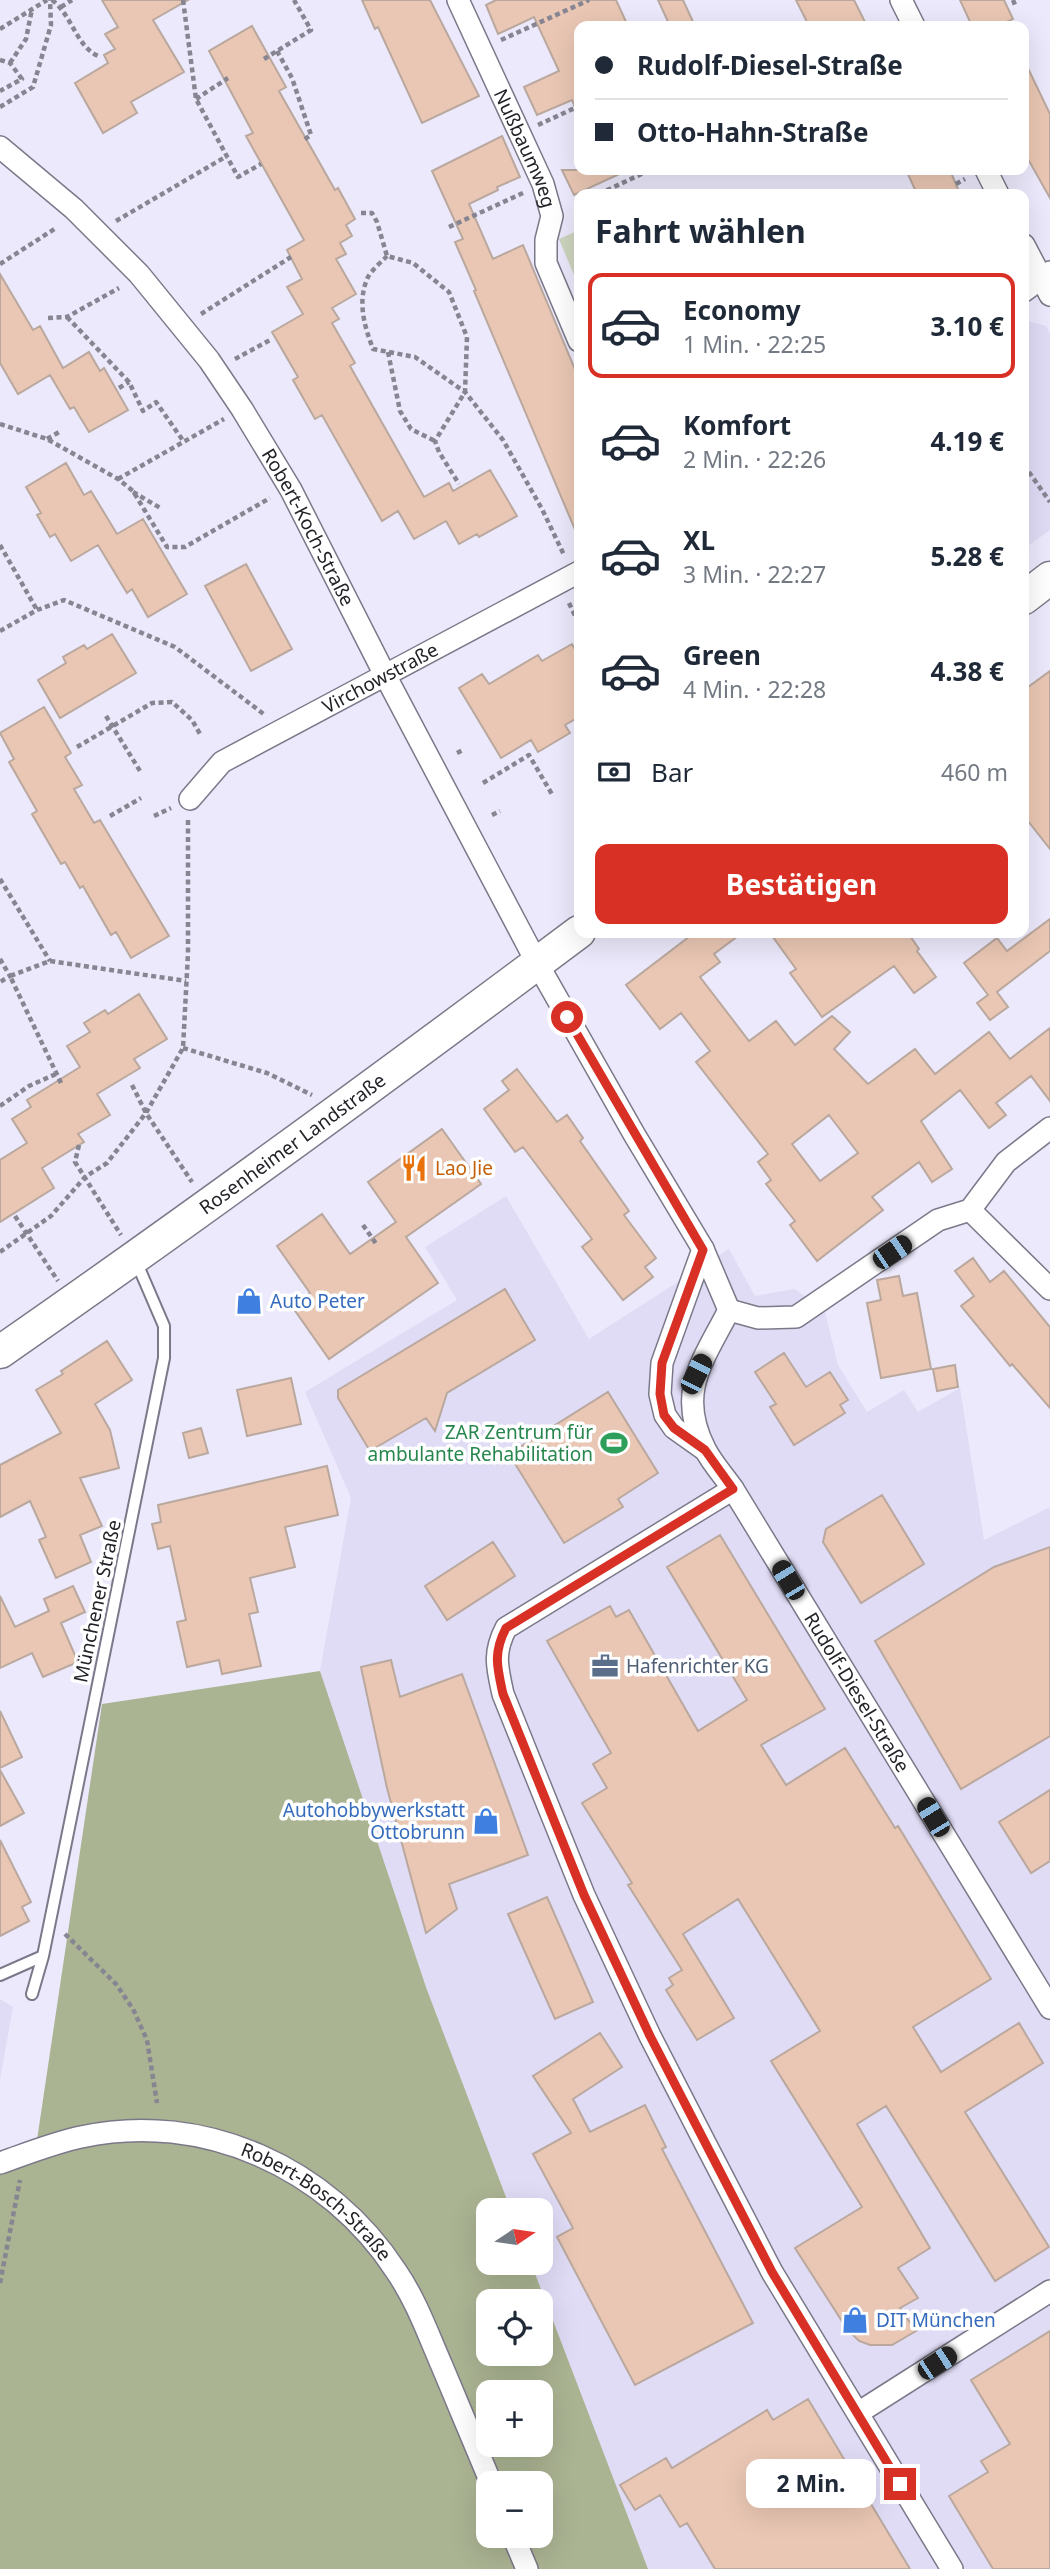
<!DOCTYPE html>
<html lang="de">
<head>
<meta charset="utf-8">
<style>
	body { margin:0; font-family:"Noto Sans",sans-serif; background:#f6f6f7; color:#1f2937; height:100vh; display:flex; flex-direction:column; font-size:26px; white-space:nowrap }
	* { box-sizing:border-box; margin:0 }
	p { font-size:23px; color:#747a83 }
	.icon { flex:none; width:38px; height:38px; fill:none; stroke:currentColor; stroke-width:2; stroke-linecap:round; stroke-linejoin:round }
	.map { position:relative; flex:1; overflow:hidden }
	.drawer { position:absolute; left:574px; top:189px; width:455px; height:749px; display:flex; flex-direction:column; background:#fff; border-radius:14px; box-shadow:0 7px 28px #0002 }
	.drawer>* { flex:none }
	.banner { position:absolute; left:574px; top:21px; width:455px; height:154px; border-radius:14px; box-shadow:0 7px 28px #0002; display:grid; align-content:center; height:154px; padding:0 21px; background:#fff }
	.needle { width:46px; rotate:77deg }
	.fabs { position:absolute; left:476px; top:2198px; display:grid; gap:14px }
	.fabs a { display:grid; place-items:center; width:77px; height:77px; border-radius:14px; background:#fff; box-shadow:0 7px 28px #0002; font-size:35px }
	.end { position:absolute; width:32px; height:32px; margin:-16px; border:9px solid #d93025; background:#fff; box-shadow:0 0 0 4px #fff }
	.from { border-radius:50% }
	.bubble { position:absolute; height:49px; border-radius:14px; background:#fff; box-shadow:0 7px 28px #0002; font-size:23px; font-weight:700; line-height:49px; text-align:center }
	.car { position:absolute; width:21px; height:42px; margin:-21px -10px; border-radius:9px; box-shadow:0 0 5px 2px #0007; background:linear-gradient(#222 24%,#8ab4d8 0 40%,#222 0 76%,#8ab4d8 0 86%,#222 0) }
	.banner b { display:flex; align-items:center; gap:24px; height:66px; font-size:26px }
	.banner b+b { border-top:2px solid #e0e1e3 }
	.banner i { width:18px; height:18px; background:#1f2937 }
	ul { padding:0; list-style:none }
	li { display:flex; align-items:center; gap:21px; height:105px; margin:0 14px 10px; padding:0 7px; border:4px solid transparent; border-radius:14px }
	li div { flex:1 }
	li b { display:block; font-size:26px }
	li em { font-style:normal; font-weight:700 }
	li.on { border-color:#d93025 }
	li>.icon { width:63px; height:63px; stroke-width:1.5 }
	h2 { padding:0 21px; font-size:32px; line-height:84px }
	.pay { display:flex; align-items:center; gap:18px; height:77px; padding:0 21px; font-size:26px }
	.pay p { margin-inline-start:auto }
	.action { display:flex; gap:14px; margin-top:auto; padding:14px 21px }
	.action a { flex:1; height:80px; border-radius:14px; background:#d93025; color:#fff; font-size:28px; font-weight:700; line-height:80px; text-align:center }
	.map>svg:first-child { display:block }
	.built { fill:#e0dcf6 }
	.green { fill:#cdd4be }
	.forest { fill:#aab392; fill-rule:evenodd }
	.building { fill:#eac7b4; stroke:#baa89e; stroke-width:2; fill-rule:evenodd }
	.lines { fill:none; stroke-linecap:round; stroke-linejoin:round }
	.lane-casing { stroke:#7b7989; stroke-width:14 }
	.street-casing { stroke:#7b7989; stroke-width:24 }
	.secondary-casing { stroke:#7b7989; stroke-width:35 }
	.path { stroke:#868591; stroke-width:4.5; stroke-dasharray:5 3.5; stroke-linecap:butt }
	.lane { stroke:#fff; stroke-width:10 }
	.street { stroke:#fff; stroke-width:21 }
	.secondary { stroke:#fff; stroke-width:32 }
	.route { stroke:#d93025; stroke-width:9 }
	.labels { text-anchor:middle; stroke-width:7; stroke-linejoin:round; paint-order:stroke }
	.street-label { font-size:19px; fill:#232228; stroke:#fff }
	.food-label { font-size:19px; fill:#c56008; stroke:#fff; text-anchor:start }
	.shop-label { font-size:19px; fill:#366cbe; stroke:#fff; text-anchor:start }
	.leisure-label { font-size:19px; fill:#27864d; stroke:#fff; text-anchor:end }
	.service-label { font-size:19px; fill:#4e5e75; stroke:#fff; text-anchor:start }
</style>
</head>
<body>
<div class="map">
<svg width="1050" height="2569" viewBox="0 0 1050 2569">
	<rect width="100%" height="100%" fill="#ebe9fb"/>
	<path class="built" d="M1024,320l22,6 4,8v196l-26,19z
		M506,1196l83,143 140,-90 26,47 40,-7 30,23 13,53 29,47 37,-22 14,22 42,-24 24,152 66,-33v1062h-402l-117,-306h10v-53h-30l-84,-220 -107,-319 31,-173 -46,-106 152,-92 -32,-53z
		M0,1999l13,8 -13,73z"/>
	<path class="green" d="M579,230v57l-20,-48z"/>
	<path class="forest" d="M320,1671l107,319 84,220h-23v53h43l117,306h-648v-397l34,-12 68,-456zM488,2301h53v53h-53zM488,2392h53v53h-53zM488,2483h53v53h-53z"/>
	<path class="building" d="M102,0h86l-35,20 31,52 -53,30 6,11 -34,20 -28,-50 33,-20 -4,-8 11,-6 -10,-15 13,-7z
		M362,0h68l49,96 -57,27 -44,-96 -3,2z
		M496,0h120l12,26h-49v91l-7,-17 -35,15 -13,-28 35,-16 -25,-54 -36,17 -12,-29z
		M658,0h25l12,26h-25z
		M796,0h58l13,26h-58z
		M960,0h44l9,19 -15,7h-26z
		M252,26l34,61 -7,4 56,99 3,-2 17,31 -9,6 6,11 -12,7 6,11 -10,5 20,35 -24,14 7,11 -7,4 23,40 -5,3 74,131 25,-14 4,8 37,-21 27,46 -38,21 -2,-3 -18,10 -13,-23 -32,18 -16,-28 -16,10 -60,-106 -7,4 -22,-39 5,-3 -26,-45 31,-18 -16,-27 15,-8 -15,-29 17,-10 -58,-104 7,-3 -44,-82z
		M1024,60l26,54v84l-26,-46z
		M502,136l18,41 -23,10 1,3 -29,14 24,55 30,-14 56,134v160l-105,-248 2,-1 -21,-48 8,-3 -31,-68z
		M562,170h66l-54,25z
		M906,170h44l10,24h-43z
		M0,274l33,56 7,-4 23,42 26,-16 11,19 4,-3 24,42 -39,22 -15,-25 -4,2 -20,-34 -32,19 -18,-31z
		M66,463l18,32 7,-4 26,43 26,-15 44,75 -39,23 -16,-28 -5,4 -29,-48 -27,16 -16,-27 -5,3 -13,-22 4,-2 -15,-26z
		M246,564l46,85 -41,22 -46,-85z
		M112,634l24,39 -76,45 -22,-38 28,-17 -3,-6 21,-12 3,4z
		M572,644l7,13v60l-14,8 5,8 -32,19 -7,-12 -30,18 -42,-70 23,-14 7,10 49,-29 4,6z
		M1050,671v178l-26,-33v-126z
		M44,707l27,46 -6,4 17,28 -8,4 20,34 6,-3 69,116 -38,22 -15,-26 -5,3 -28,-49 -3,2 -15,-26 -4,2 -29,-50 5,-3 -28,-49 5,-3 -14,-26z
		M1050,919v32l-53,41 11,15 -18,13 -13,-17 11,-8 -24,-32 33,-25 10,13z
		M694,933h48l-28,21 6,8 -20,15 49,64 27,-20 19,24 37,-29 18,16 -16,17 34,35 47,-35 20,25 54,-42 21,27 40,-31v73l-19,-25 -35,27 10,12 -17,13 -29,-38 -39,31 31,48 -20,13 -13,-20 -47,35 11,13 -66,51 -27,-36 5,-4 -29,-37 5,-4 -13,-18 10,-8 -72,-92 14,-11 -29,-38 -21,16 -34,-44zM829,1115l29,38 -38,28 -28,-37z
		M770,933h138l11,16 -2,2 19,26 -22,16 -20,-27 -72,51 -32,-44 6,-4z
		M139,994l28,45 -33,20 6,9 -43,26 13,21 -32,19 6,8 -42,26 12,20 -54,34v-62l27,-17 -15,-24 19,-12 -4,-7 53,-33 -13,-21 23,-14 -6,-9 21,-13 3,4z
		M517,1069l40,53 10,-7 16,23 -3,3 49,70 -5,4 32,43 -11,9 8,10 -30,23 -41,-53 10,-8 -69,-92 -8,5 -31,-43 25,-19 -7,-9z
		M442,1129l39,55 -75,53 32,46 -109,76 -38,-54 19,-12 -33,-47 45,-32 28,40 46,-32 -28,-40z
		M973,1258l17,24 14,-11 46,56v81l-38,-44 -2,2 -49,-60 13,-10 -19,-25z
		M899,1276l4,20 14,-3 14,76 -50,9 -14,-75 14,-3 -4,-20z
		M505,1289l30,51 -88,53 -12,38 -9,-13 -56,33 -32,-53v-8z
		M107,1341l25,39 -37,24 15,26 9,38 -39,10 22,48 -22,9 11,27 -35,16 -17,-38 7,-3 -16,-36 -30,16v-52l61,-32 -25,-43 27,-16 -2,-3z
		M784,1353l22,34 24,-15 18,28 -8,5 5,8 -51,32 -24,-38 6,-3 -21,-32z
		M955,1365l3,22 -21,4 -4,-22z
		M291,1378l10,46 -54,12 -10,-46z
		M608,1392l50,81 -40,26 5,8 -59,36 -55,-89z
		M201,1428l7,25 -19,5 -6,-25z
		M327,1466l11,49 -53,12 10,40 -45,11 8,34 -9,2 12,52 -39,8 -3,-14 -32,7 -10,-45 9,-2 -16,-74 -12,3 -6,-25 9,-2 -3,-17z
		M882,1495l42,69 -63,39 -38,-61 3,-13z
		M720,1535l105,174 -64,36 25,40 59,-37 50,80 3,-2 93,153 -78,48 28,45 78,-49 24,40 -78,49 84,135 -54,34 -109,-175 -29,18 73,124 -32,20 20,30 -18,10 16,23 -24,14h-22l-11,-4 -12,-12 -52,-81 67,-41 -91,-146 49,-30 -82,-132 -55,35 51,84 -37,22 -31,-50 7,-5 -4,-7 13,-8 -54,-85 4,-2 -50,-80 25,-15 -14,-24 18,-11 -64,-112 63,-35 6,11 13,-7 69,121 49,-31 -80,-133z
		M493,1542l22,34 -68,44 -22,-34z
		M1050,1547v189l-89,53 -86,-148 119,-74z
		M73,1586l12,26 -24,11 17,39 -35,15 -11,-24 -32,15v-72l15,31 34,-16 -5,-12z
		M391,1660l9,37 62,-23 66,181 -79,29 8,25 -31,24 -39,-145 -26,-121z
		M0,1711l22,46 -22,11z
		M0,1770l24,43 -24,13z
		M1050,1790v71l-19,12 -32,-51z
		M0,1840l31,62 -9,5 7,14 -29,15z
		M547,1897l46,105 -38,17 -47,-105z
		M600,2033l22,34 -49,32 17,33 55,-27 21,42 -4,2 91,174 -118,62 -78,-148 16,-9 -40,-74 38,-21 -38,-57z
		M1050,2331v238h-57l-44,-73 39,-24 -7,-11 29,-17 -39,-64z
		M808,2399l102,170h-195l-28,-46 -7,4 -20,-32 -25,15 -15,-25 46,-27 6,10 95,-58 6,10z"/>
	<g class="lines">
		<defs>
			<path id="lane" d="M0,1975l43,-19
				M32,1994l11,-38 121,-598v-32l-28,-65"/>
			<g id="street">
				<path id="s1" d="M458,0l85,184 9,32 -6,24v23l33,78"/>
				<path d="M901,0l13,26"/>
				<path id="s2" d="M0,147l74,62 65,65 70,86 33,49 49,81 94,185 152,288 97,171 69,115 26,61"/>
				<path d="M986,170l12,24"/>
				<path d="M1024,245l26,50"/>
				<path d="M1024,291l26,-19"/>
				<path id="s3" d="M190,799l32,-37 357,-190"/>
				<path d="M970,1210l80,79"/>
				<path d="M703,1249l-41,114 -2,31 5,21 9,13 31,22"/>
				<path id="s4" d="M729,1310c-26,51 -53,82 -24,139 7,14 19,27 28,40l317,519"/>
				<path d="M729,1310l29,8 38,-1 142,-97 32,-10 36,-48 44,-34"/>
				<path d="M733,1489l-227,139c-13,25 -9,39 -3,66l81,201 66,141 54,105 68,131 180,297"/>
				<path id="s5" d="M0,2163c26,-9 53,-20 81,-26 122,-27 248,31 315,134 20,29 32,63 46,95 16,39 33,78 49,117"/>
				<path d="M858,2413l192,-122"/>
				<path d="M513,2536l14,33"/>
			</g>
			<g id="secondary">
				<path d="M1024,598l26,-20"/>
				<path id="s6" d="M0,1352c196,-136 388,-277 579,-420"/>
			</g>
		</defs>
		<use href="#lane" class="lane-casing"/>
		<use href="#street" class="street-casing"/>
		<use href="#secondary" class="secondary-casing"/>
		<path class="path" d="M52,0c20,15 24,46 46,56
			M183,0l13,99 42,78 23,-13
			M1013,0l2,5
			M61,7l11,-7
			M0,29l47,-29
			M501,40l88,-40
			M277,51l15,27 19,57 -9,6
			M264,59l47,-29 -17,-30
			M0,60l10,3 12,16 -22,12
			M10,63l16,-24 6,-30
			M196,99l32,-21
			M0,107l33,-20 18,-62 -1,-25
			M538,125l41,-19
			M956,184l9,-5
			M599,194l51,-24
			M361,213h11l5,9 10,34 26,7 36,29 18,45 -2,55 -30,49 4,11 20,32
			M116,221l111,-65
			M449,227l74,-34
			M387,256c-6,6 -15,14 -19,21 -11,24 -4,48 5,72l42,8 50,35 38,48 39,69 22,46
			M0,264l56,-36
			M201,314l90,-57
			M67,317l62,65 14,29 13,-9 28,40
			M48,318l19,-1 52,-29
			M388,352l12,59 11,18 24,12
			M235,359l37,-20
			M119,388l10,-6
			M0,424l47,15 71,40 15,12 34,56h18l85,-49
			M47,439l14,-8
			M1024,465l26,37
			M118,479l106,-60
			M133,492l29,17
			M0,545l37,65
			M569,603l10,21
			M0,631l37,-21 27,-10 111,47 90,68
			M106,716l34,55
			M77,747l75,-44 20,-1 20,18 8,14
			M457,753l6,-3
			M483,783l46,-28 24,41
			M492,815l8,-4
			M110,816l31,-18
			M154,816l17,-8
			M0,879l50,82
			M0,959l10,17 -10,6
			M183,1048l84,25 45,22
			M61,1083l-51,-107 40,-15 136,20
			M132,1085l14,28 46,69
			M0,1106l29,-20 27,-12
			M79,1145l-4,17 46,73
			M15,1216l43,65
			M363,1225l14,20
			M0,1252l51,-36 34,-39 22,-14 39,-50 37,-65 5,-95v-133
			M65,1934l51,50 17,25 14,31 10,63
			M0,2283l20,-103"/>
		<use href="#lane" class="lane"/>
		<use href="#street" class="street"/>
		<use href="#secondary" class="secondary"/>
	</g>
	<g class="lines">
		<path class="route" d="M567,1017l136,233 -41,113 -2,31 4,21 10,13 31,22 28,39 -227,139c-13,25 -9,39 -3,66l81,201 66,141 122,236 128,212"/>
	</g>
	<defs>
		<symbol id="restaurant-bare" viewBox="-9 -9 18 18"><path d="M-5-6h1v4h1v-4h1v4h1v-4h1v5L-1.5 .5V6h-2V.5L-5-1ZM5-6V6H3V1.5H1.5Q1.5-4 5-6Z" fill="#e8710a" stroke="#fff" stroke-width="2.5" paint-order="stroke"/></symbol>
		<symbol id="shop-bare" viewBox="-9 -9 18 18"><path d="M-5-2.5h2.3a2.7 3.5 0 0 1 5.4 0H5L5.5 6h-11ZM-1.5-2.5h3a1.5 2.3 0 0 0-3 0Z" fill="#3f7fe0" stroke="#fff" stroke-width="2.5" paint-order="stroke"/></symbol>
		<symbol id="stadium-bare" viewBox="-9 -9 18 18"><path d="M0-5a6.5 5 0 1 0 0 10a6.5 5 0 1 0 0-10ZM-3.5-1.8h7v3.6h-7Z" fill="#2e9e5b" stroke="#fff" stroke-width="2.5" paint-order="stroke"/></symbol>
		<symbol id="office-bare" viewBox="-9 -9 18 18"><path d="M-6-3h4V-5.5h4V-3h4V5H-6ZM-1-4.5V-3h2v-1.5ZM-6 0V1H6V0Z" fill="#5c6f8a" stroke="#fff" stroke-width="2.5" paint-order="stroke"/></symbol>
	</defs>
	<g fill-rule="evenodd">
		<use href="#restaurant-bare" x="395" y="1149" width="38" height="38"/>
		<use href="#shop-bare" x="230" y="1282" width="38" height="38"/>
		<use href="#stadium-bare" x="595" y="1424" width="38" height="38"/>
		<use href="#office-bare" x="586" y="1647" width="38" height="38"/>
		<use href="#shop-bare" x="467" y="1802" width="38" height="38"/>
		<use href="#shop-bare" x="836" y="2301" width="38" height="38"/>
	</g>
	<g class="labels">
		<g class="street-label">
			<text dy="7" stroke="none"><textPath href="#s1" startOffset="163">Nußbaumweg</textPath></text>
			<text dy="7" stroke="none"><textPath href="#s2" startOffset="494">Robert-Koch-Straße</textPath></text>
			<text dy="7" stroke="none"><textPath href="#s3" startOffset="228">Virchowstraße</textPath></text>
			<text dy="7" stroke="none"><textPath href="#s6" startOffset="359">Rosenheimer Landstraße</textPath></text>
			<text transform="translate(97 1601) rotate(-78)" y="7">Münchener Straße</text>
			<text dy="7" stroke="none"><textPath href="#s4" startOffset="436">Rudolf-Diesel-Straße</textPath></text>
			<text dy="7" stroke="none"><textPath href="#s5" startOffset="341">Robert-Bosch-Straße</textPath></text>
		</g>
		<g class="food-label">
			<text x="435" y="1175">Lao Jie</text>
		</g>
		<g class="shop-label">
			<text x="270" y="1308">Auto Peter</text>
			<text x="465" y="1817" text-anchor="end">Autohobbywerkstatt<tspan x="465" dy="22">Ottobrunn</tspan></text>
			<text x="876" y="2327">DIT München</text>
		</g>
		<g class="leisure-label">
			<text x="593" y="1439">ZAR Zentrum für<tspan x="593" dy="22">ambulante Rehabilitation</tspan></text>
		</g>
		<g class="service-label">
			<text x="626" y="1673">Hafenrichter KG</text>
		</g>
	</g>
</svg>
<div class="fabs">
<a><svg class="needle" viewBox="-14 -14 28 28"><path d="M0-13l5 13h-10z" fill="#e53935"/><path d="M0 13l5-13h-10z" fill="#747a83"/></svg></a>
<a><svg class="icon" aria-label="locate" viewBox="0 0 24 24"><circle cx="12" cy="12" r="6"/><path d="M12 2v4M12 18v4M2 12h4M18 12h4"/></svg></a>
<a>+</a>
<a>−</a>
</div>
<i class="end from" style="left:567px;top:1017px"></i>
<i class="end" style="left:900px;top:2484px"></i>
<div class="bubble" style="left:746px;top:2459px;width:130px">2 Min.</div>
<i class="car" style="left:892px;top:1252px;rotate:56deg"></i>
<i class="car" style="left:696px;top:1374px;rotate:27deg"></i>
<i class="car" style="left:788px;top:1580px;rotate:329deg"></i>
<i class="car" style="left:933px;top:1817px;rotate:329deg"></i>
<i class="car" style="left:937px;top:2363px;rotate:57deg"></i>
<div class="banner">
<b><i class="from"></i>Rudolf-Diesel-Straße</b>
<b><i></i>Otto-Hahn-Straße</b>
</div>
<section class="drawer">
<h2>Fahrt wählen</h2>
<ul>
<li class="on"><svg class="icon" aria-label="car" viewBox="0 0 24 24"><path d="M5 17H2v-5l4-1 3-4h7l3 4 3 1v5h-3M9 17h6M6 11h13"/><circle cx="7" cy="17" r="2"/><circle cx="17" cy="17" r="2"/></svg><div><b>Economy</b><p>1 Min. · 22:25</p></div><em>3.10 €</em></li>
<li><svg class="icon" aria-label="car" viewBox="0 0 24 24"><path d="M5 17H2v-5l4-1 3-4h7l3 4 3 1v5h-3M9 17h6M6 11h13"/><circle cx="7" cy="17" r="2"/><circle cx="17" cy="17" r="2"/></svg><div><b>Komfort</b><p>2 Min. · 22:26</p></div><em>4.19 €</em></li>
<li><svg class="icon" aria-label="car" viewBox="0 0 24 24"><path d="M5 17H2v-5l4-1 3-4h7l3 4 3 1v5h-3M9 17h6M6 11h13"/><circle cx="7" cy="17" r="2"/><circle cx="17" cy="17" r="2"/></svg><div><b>XL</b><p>3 Min. · 22:27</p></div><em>5.28 €</em></li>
<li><svg class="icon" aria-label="car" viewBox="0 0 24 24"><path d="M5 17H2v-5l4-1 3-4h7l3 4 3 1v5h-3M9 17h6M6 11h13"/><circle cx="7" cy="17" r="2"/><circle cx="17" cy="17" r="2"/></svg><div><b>Green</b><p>4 Min. · 22:28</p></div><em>4.38 €</em></li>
</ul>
<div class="pay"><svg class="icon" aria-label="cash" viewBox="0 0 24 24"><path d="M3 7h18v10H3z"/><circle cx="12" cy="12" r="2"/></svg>Bar<p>460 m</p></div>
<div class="action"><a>Bestätigen</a></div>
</section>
</div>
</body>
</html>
